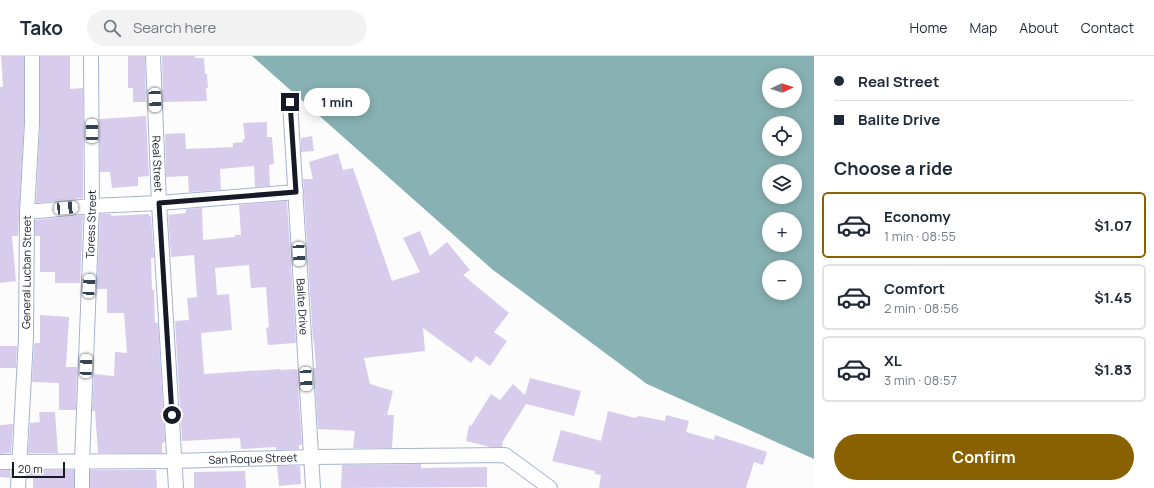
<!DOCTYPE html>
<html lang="en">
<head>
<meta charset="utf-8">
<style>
	body { margin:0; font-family:Manrope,sans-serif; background:#f2f2f3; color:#1f2937; height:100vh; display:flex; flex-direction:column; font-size:15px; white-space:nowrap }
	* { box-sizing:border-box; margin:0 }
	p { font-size:13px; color:#747a83 }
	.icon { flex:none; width:22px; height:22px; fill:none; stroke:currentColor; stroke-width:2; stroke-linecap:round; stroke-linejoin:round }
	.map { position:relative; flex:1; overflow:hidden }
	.sheet { display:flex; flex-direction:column; background:#fff; width:340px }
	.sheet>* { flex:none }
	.hud { display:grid; align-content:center; height:88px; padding:0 20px; background:#fff }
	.needle { width:26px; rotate:86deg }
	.controls { position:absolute; left:762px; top:12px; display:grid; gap:8px }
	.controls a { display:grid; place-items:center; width:40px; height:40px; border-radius:50%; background:#fff; box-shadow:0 2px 10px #0003; font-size:20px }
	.scale { position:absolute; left:12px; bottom:10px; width:53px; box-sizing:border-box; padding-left:4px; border:2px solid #161a26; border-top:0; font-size:11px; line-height:14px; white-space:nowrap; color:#161a26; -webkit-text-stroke:3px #fff; paint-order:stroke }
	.end { position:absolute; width:18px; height:18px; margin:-9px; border:5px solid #161a26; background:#fff; box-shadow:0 0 0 2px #fff }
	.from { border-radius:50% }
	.bubble { position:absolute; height:28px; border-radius:14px; background:#fff; box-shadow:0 2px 10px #0003; font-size:13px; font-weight:700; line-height:28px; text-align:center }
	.car { position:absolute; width:12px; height:24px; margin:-12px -6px; border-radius:5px; box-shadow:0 0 3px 1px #0007; background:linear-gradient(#fff 24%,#345 0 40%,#fff 0 76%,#345 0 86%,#fff 0) }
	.hud b { display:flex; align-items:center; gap:14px; height:38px; font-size:15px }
	.hud b+b { border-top:1px solid #e0e1e3 }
	.hud i { width:10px; height:10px; background:#1f2937 }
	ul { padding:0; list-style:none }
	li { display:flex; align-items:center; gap:12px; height:66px; margin:0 8px 6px; padding:0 12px; border:2px solid #e0e1e3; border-radius:6px }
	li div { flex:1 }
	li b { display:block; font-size:15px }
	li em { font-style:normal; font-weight:700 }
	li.active { border-color:#8a6101 }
	li>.icon { width:36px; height:36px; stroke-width:1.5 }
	h2 { padding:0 20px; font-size:18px; line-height:48px }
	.action { display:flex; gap:8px; margin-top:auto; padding:8px 20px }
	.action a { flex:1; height:46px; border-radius:24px; background:#8a6101; color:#fff; font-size:16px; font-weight:700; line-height:46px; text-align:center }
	header { display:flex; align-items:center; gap:24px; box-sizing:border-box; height:56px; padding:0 20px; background:#fff; border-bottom:1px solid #e0e1e3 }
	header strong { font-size:19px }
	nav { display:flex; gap:22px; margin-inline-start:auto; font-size:14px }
	.search { width:280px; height:36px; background:#f2f2f3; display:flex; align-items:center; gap:10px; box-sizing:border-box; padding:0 14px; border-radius:22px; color:#747a83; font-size:15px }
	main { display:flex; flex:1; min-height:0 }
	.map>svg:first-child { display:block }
	.water { fill:#88b1b3; fill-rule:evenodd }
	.building { fill:#d8cced }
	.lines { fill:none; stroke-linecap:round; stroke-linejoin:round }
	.minor-casing { stroke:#a5b2d1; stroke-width:16 }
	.minor { stroke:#fff; stroke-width:14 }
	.route { stroke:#161a26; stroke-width:5 }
	.labels { text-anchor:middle; stroke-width:4; stroke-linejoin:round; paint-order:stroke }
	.street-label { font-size:11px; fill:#161a26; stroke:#fff }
</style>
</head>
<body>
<header>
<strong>Tako</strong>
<div class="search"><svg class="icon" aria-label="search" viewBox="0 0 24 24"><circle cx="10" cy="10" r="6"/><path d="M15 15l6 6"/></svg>Search here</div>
<nav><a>Home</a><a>Map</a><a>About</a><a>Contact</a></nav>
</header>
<main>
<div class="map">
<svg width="814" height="432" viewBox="0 0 814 432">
	<rect width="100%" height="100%" fill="#fcfcfc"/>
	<path class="water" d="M252,0h562v403l-167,-75 -154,-114zM769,19h26v26h-26zM769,67h26v26h-26zM769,115h26v26h-26zM769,163h26v26h-26zM769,211h26v26h-26z"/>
	<path class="building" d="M1,0h23v67l-6,113h-6l4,45 -16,2v-196h3z
		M40,0h30v33l13,-1v110l-47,5 4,-80z
		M128,0h17l1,46h-13v-14h-5z
		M162,0h33v2h9l1,16h2l1,14h-2l1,13 -44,1z
		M146,60l3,60 -11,1v9l-26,2 -2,-16h-10v-53z
		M267,66v15h5l2,27 -5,1 1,21 -15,1 -1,-21 -34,3 1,21 -32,2 -1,-16 -22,1 -1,-43 20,-1 1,16 47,-2v-4l10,-1v-3h2l-2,-16z
		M312,80l2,15 -13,1v-14z
		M338,97l5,17 10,-2 39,113 28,-9 -17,-34 17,-7 10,25 17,-14 23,28 -7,5 46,38 -15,19 13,9 -17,25 -14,-10 -5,7 -48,-35 2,23 -61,7 6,26 23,7 -6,24h7l-2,33h-39l2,-17 -37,-2 -4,-61h2l-2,-27h-1l-10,-162h10l-4,-17z
		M287,145l9,142 -28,2 -2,-17 3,-1 -3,-40 -15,1 -2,-23 -34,3 2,27 12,-1 3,36 -31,3 3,41 76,-5v1l17,-1 5,76h-3v4l-23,1v-3l-35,2 -1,-11 -58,3 -7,-120 14,-1 -2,-22 10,-1 -3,-42 -23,2 -3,-42 18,-2v-4l16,-1 1,32 32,-3v-2h6l-2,-30z
		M100,158h11v2l38,-2v2h2l3,42h-3l1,32h2l1,33h3l7,119 -3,1v10h-64l-3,-42h-3l2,-37 20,2 1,-24 12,1 -3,-40h-17v-24h-10z
		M83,159l-3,68h-25v-11h-15v-36h-5v-16z
		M40,259l29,2 -3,50h11l-1,43h-17v-27l-27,-1 2,-37 1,-2h5z
		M0,290h17l-1,22h-16z
		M530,322l51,13 -7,25 -48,-12 -23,37 -1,6h-12l-24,-6 3,-16 2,1 20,-32 9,6 13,-16 12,11z
		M608,355l27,7 4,-2 26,5 1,-6 23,6 -3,11 28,8 1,-5 52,17 -4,13 -9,-3 -8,26h-147l2,-13 -6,-1v-3l-43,-10 9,-31 40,11z
		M39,356h16l3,41h-30l2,-30 10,-1z
		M13,368l-2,29 -11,1v-29z
		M421,408v4l66,-1v20l-146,1 1,-23z
		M277,410h23l1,18 -22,2z
		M0,414h10v8l-10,-1z
		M27,414h47v18h-41v-10h-6z
		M90,414h66l1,18h-67z
		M245,415l1,17h-52v-16z"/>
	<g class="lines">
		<defs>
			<g id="minor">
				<path id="s1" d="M153,0l6,147 17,285"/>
				<path id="s2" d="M290,46l23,386"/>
				<path d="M27,156l65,-6 67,-3 137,-11"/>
				<path id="s3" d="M0,406l175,-1 136,-4 194,-2 45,33"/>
				<path id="s4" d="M18,432l8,-150 1,-126 5,-89v-67"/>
				<path id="s5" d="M82,432v-26l10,-256 -1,-150"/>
			</g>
		</defs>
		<use href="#minor" class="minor-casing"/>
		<use href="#minor" class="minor"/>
	</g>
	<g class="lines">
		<path class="route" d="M172,359l-13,-212 137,-11 -6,-90"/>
	</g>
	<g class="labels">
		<g class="street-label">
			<text dy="4" stroke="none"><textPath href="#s1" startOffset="108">Real Street</textPath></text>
			<text dy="4" stroke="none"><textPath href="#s5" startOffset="264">Toress Street</textPath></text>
			<text dy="4" stroke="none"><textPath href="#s4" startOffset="216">General Lucban Street</textPath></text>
			<text dy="4" stroke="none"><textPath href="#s2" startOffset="205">Balite Drive</textPath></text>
			<text dy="4" stroke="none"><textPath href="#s3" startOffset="253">San Roque Street</textPath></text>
		</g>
	</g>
</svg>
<div class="controls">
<a><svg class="needle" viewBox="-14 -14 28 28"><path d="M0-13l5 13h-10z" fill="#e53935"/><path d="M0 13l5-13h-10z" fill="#747a83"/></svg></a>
<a><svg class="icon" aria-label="locate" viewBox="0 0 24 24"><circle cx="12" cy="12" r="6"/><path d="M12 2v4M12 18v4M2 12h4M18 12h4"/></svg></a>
<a><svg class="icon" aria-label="layers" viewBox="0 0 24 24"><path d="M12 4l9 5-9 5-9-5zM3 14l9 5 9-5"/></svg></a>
<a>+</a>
<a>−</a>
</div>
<div class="scale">20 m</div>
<i class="end from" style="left:172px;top:359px"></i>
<i class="end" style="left:290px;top:46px"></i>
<div class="bubble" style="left:304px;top:32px;width:66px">1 min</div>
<i class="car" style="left:155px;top:44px;rotate:178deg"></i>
<i class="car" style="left:92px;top:75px;rotate:0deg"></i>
<i class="car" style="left:66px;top:152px;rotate:85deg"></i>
<i class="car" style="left:299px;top:198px;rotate:177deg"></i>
<i class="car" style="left:89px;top:230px;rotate:3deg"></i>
<i class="car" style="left:86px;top:310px;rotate:2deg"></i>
<i class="car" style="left:306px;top:323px;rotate:177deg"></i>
</div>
<section class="sheet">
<div class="hud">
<b><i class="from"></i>Real Street</b>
<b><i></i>Balite Drive</b>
</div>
<h2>Choose a ride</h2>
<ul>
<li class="active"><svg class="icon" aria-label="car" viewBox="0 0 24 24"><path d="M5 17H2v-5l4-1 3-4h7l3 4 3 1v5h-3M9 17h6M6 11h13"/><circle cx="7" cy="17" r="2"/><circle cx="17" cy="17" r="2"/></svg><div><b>Economy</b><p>1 min · 08:55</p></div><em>$1.07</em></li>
<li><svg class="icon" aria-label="car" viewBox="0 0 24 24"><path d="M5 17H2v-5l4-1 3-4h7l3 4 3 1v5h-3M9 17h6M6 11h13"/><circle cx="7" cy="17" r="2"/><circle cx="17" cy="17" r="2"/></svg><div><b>Comfort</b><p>2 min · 08:56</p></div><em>$1.45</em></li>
<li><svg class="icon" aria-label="car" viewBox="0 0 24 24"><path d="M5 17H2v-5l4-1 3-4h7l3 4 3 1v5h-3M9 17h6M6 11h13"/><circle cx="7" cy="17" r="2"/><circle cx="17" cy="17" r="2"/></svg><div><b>XL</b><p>3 min · 08:57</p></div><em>$1.83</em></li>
</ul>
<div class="action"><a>Confirm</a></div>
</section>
</main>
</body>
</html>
